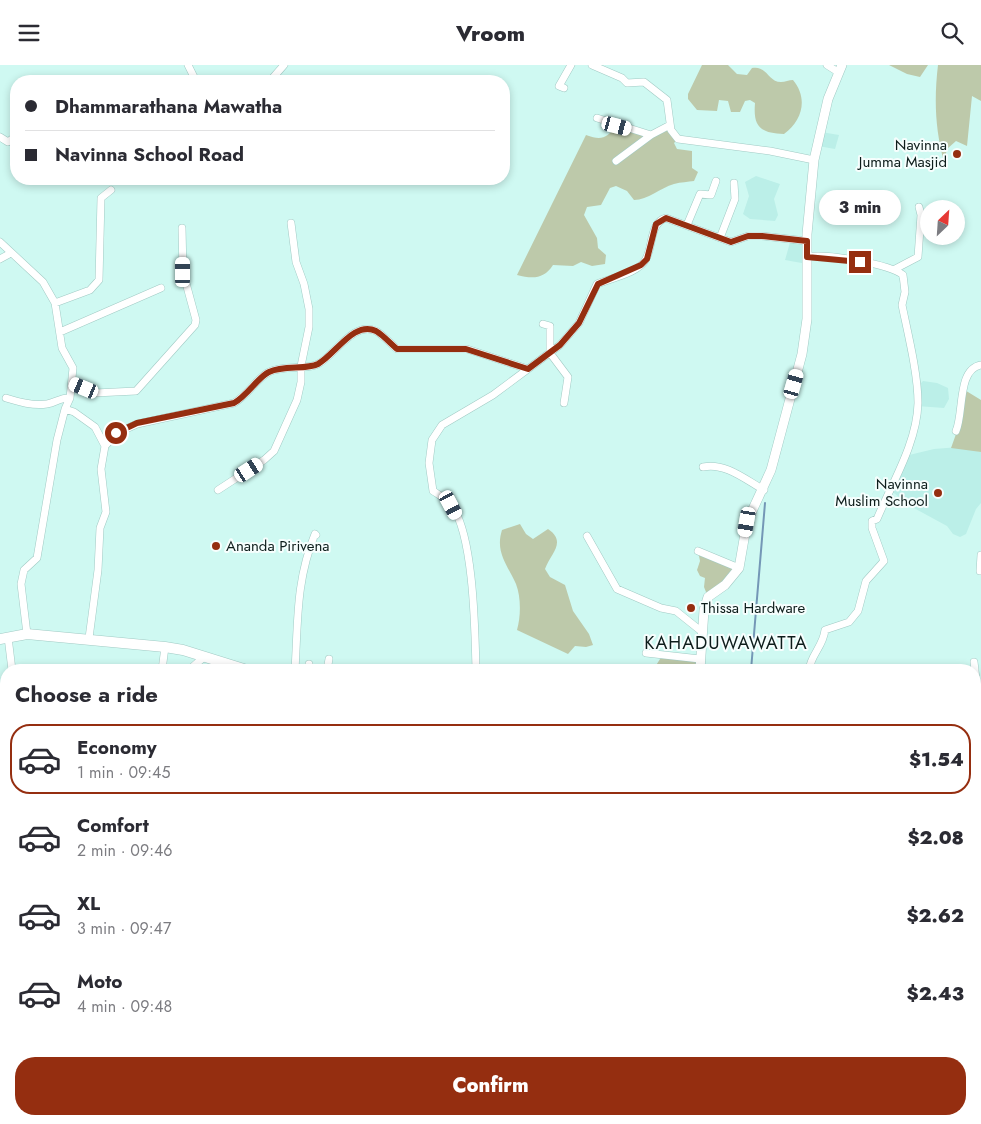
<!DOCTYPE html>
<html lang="en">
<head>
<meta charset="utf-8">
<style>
	body { margin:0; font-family:Jost,sans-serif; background:#f2f2f3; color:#2b2b33; height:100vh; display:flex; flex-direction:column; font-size:19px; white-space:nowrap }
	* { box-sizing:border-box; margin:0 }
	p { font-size:16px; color:#7c7c81 }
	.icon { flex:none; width:28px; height:28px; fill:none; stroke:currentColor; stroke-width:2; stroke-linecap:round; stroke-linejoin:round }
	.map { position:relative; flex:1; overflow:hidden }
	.drawer { position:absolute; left:0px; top:599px; width:981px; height:461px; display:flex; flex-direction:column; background:#fff; border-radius:20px 20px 0 0; box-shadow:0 2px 8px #0003 }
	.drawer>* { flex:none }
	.guide { position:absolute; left:10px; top:10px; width:500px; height:110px; border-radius:20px; box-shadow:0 2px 8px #0003; display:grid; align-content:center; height:110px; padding:0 15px; background:#fff }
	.needle { width:32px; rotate:25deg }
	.controls { position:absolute; left:920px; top:135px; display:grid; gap:10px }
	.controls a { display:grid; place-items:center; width:45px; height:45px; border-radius:50%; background:#fff; box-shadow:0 2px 8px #0003; font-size:25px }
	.end { position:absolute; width:22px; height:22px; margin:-11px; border:6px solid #952e10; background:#fff; box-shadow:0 0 0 2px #fff }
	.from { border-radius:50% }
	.bubble { position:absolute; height:35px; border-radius:18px; background:#fff; box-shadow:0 2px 8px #0003; font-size:16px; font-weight:800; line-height:35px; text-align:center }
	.car { position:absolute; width:15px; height:30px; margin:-15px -8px; border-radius:6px; box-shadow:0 0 4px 1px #0007; background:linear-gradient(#fff 24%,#345 0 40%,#fff 0 76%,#345 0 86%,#fff 0) }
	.guide b { display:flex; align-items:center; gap:18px; height:48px; font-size:19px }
	.guide b+b { border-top:1px solid #e1e1e2 }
	.guide i { width:12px; height:12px; background:#2b2b33 }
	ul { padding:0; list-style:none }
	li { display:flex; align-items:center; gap:15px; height:70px; margin:0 10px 8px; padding:0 5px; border:2px solid transparent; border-radius:20px }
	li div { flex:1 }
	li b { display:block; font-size:19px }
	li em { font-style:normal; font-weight:800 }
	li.active { border-color:#952e10 }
	li>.icon { width:45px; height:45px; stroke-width:1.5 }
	h2 { padding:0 15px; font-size:22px; line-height:60px }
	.cta { display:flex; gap:10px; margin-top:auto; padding:10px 15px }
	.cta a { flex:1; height:58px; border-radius:20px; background:#952e10; color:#fff; font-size:20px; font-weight:800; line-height:58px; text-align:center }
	header { display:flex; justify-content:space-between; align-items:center; height:65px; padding:0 15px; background:#fff; font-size:22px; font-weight:800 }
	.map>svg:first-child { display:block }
	.built { fill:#bbefe8 }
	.green { fill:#bdc9aa }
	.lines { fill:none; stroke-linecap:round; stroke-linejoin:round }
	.stream { stroke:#7497b6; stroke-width:2 }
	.minor-casing { stroke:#a1cac4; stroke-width:8 }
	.tertiary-casing { stroke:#a1cac4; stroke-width:10 }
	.secondary-casing { stroke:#a1cac4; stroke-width:11 }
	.primary-casing { stroke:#a1cac4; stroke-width:12 }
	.minor { stroke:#fff; stroke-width:7 }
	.tertiary { stroke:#fff; stroke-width:9 }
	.secondary { stroke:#fff; stroke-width:10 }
	.primary { stroke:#fff; stroke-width:11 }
	.route { stroke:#952e10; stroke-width:6 }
	.poi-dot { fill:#952e10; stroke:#f6fefd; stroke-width:2 }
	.labels { text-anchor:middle; stroke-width:4; stroke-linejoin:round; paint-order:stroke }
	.poi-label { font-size:15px; fill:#0d1d1b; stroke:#f6fefd; text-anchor:end }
	.quarter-label { font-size:18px; letter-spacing:1px; fill:#0d1d1b; stroke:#f6fefd }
</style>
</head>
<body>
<header><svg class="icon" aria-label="menu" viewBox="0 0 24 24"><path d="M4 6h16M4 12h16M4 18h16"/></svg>Vroom<svg class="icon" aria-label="search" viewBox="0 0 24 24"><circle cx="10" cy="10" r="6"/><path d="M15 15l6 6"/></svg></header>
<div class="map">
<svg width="981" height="1059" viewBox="0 0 981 1059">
	<rect width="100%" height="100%" fill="#cff9f2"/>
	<path class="built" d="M821,67l18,3 -4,14 -17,-3z
		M756,111l24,8 -6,15 4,16 -3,6 -25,-2 -7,-5 6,-18 -4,-14z
		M791,174l16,2v23l-22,-4z
		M923,316l14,2 11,5 1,11 -5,9 -27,-2 -1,-18z
		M959,382l22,5v51l-5,6 -10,25 -6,3 -7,-3 -6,-8 -35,-19 -22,-17 15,-34 29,-7z
		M975,675l1,16 5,8v101l-6,-1z"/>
	<path class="green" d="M702,0h26l9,9 10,1 5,-7c15,-3 16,14 29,14 4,0 8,-2 12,-2 15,18 10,40 -9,54 -24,-1 -31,-7 -29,-31l-5,-3 -5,1 -5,11h-9l-3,-11 -9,-1 -2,11 -20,-1 -9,-11v-5z
		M889,0h39l-8,12 -13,-3z
		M938,0h43v36l-9,-5 -5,50 -11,-5 -9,8 -3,13c-9,-33 -10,-63 -6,-97z
		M670,60l8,14 -4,4 3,6 15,2v17l6,4 -4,9c-6,1 -13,1 -20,3 -14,4 -26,16 -40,16l-7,-9 -11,-5 -6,2 -9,17 -14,2 -3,8 13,23 1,10 8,7 -1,9 -13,2 -11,-4 -8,4 -20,-1c-9,14 -20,14 -36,10l69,-140c16,6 20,3 31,-9l34,9z
		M963,324l18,11v52l-30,-4 9,-25z
		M520,459l6,10 7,5 15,-10c19,13 3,24 -3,40l5,8 15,8 8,26 16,23 4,11 -7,2 -11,-1 -7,8 -51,-24c4,-14 4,-33 -1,-46 -9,-20 -21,-32 -14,-54z
		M698,486l41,17 -31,29 -4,-10 1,-9 -5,-2 -3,-6 3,-9z
		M662,591l38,3v11h-47z"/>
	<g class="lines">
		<path class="stream" d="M751,605l14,-167
			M766,1054v5"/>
		<defs>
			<path id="minor" d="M188,0l8,16
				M592,0l30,13 5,5 17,-1 23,18 4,30 7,9 92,12 44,9
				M827,0l11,7
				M270,16l14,-16
				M564,23l-5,-2 12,-21
				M597,53l54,17 19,-10
				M0,72l8,5 8,-6
				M616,96l35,-26
				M687,160l13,-31 11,1 5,-14
				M720,173l15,-39 -1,-16
				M0,177l43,40 12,21 7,45 11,20 -3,30 -5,11 -8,31 -20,118 -13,12 -3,14 6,50
				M807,192c17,-4 83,7 96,18l2,17 -3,13c6,29 16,69 16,98 -1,40 -26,80 -41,116l-5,2v7l12,33 -18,20 -8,30 -9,11 -24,8c-2,17 -14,24 -16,40
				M0,194l11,-6
				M895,204l23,-12 3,-42 -2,-8
				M55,238l35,-13 9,-10 2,-82 10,-8
				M543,259l7,2v27l18,24 -4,26
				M60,267l101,-44
				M72,318l23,10 41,-2 59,-66 1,-5 -13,-48 -1,-44
				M6,333c13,4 27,8 41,6 8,-1 14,-7 23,-6
				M65,344l9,3 21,15 10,19 -4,23 5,43 -6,16 -2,42 -9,68
				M956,366c8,-18 1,-62 25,-66
				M105,381l12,-13 20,-9 97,-21c14,-8 24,-26 35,-31 14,-7 39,-2 49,-8 17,-9 36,-44 58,-33 7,4 15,13 21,18h70l61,20 32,-24 19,-22 18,-39c14,-6 42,-11 49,-25 7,-13 4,-37 20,-41l65,24 17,-6h14l45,5
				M703,402c22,-5 43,13 61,23
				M218,425l46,-30 10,-9 23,-51 4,-18v-16l8,-39v-18l-5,-25 -8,-22 -5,-39
				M587,471l30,53 44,19 15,3 25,20
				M698,486l41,17
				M980,506l1,-16
				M8,572l4,33
				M646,588l54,6
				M974,597l1,8
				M309,599v6
				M162,605l3,-23
				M189,605l15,-13
				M295,605c3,-49 1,-90 20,-136l1,1
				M327,605l2,-11
				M476,605c-1,-37 -2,-137 -25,-165 -4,-6 -12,-10 -18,-14l-4,-28 3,-23 10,-15 51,-30 35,-26
				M975,606l3,20 -3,20
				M0,691l6,-10
				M975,763l6,2
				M975,868h6
				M978,929l3,-1
				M975,1040l6,-2
				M133,1054l1,5
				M344,1054l6,5
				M773,1054v5
				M968,1054l2,5
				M354,1059l1,-5"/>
			<path id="tertiary" d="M700,605l4,-60 4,-13 17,-12 14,-17 8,-46 24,-52 31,-116 5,-35v-85l7,-74 14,-61 14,-34"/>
			<path id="secondary" d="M0,574l27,-5 138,13 18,3 64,20"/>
			<path id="primary" d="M975,663l6,-2
				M703,1054v5"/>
		</defs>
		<use href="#minor" class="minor-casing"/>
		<use href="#tertiary" class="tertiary-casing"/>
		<use href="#secondary" class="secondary-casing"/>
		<use href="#primary" class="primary-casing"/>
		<use href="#minor" class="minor"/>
		<use href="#tertiary" class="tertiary"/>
		<use href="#secondary" class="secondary"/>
		<use href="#primary" class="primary"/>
	</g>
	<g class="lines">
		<path class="route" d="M116,368l21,-10 97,-20c14,-8 24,-26 35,-31 15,-7 37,-2 49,-8 17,-9 36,-44 58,-33 7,4 15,13 21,18h69l62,20 32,-24 19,-22 19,-39 43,-19 6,-6 9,-35 10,-6 65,24 17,-6h14l45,5v16l53,5"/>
	</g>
	<g class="poi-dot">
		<circle cx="957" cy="89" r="5"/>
		<circle cx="938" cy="428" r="5"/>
		<circle cx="216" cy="481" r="5"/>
		<circle cx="691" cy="543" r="5"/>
	</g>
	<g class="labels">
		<g class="poi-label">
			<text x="947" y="85">Navinna<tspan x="947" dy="17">Jumma Masjid</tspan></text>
			<text x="928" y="424">Navinna<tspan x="928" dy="17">Muslim School</tspan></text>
			<text x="226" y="486" text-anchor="start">Ananda Pirivena</text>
			<text x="701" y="548" text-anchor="start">Thissa Hardware</text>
		</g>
		<g class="quarter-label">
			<text x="726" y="584">KAHADUWAWATTA</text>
		</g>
	</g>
</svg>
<div class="controls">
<a><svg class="needle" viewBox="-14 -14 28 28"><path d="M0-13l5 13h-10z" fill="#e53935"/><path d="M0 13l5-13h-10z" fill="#7c7c81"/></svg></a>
</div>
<i class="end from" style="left:116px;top:368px"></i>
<i class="end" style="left:860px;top:197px"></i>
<div class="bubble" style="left:819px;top:125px;width:82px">3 min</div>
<i class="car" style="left:617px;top:61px;rotate:105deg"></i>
<i class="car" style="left:183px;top:207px;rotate:0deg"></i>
<i class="car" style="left:794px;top:319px;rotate:16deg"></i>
<i class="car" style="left:84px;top:323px;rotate:292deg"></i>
<i class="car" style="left:249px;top:405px;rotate:57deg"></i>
<i class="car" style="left:451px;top:440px;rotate:152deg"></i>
<i class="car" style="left:747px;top:457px;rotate:190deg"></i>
<div class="guide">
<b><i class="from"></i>Dhammarathana Mawatha</b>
<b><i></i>Navinna School Road</b>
</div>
<section class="drawer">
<h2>Choose a ride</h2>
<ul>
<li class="active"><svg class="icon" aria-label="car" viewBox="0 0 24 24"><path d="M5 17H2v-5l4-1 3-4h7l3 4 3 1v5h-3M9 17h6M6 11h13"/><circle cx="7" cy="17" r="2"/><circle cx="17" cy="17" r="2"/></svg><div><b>Economy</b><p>1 min · 09:45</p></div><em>$1.54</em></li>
<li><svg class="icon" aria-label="car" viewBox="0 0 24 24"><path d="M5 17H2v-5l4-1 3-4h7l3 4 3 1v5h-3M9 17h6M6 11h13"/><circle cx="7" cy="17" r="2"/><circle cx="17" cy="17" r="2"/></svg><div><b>Comfort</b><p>2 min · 09:46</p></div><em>$2.08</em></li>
<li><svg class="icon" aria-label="car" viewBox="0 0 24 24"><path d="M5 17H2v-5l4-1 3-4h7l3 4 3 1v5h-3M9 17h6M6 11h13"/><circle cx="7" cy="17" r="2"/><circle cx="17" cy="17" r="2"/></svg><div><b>XL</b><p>3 min · 09:47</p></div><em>$2.62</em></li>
<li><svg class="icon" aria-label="car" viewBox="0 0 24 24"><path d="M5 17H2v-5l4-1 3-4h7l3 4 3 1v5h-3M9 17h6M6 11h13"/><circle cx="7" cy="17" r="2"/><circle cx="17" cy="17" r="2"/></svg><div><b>Moto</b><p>4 min · 09:48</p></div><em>$2.43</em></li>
</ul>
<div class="cta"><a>Confirm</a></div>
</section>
</div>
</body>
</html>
